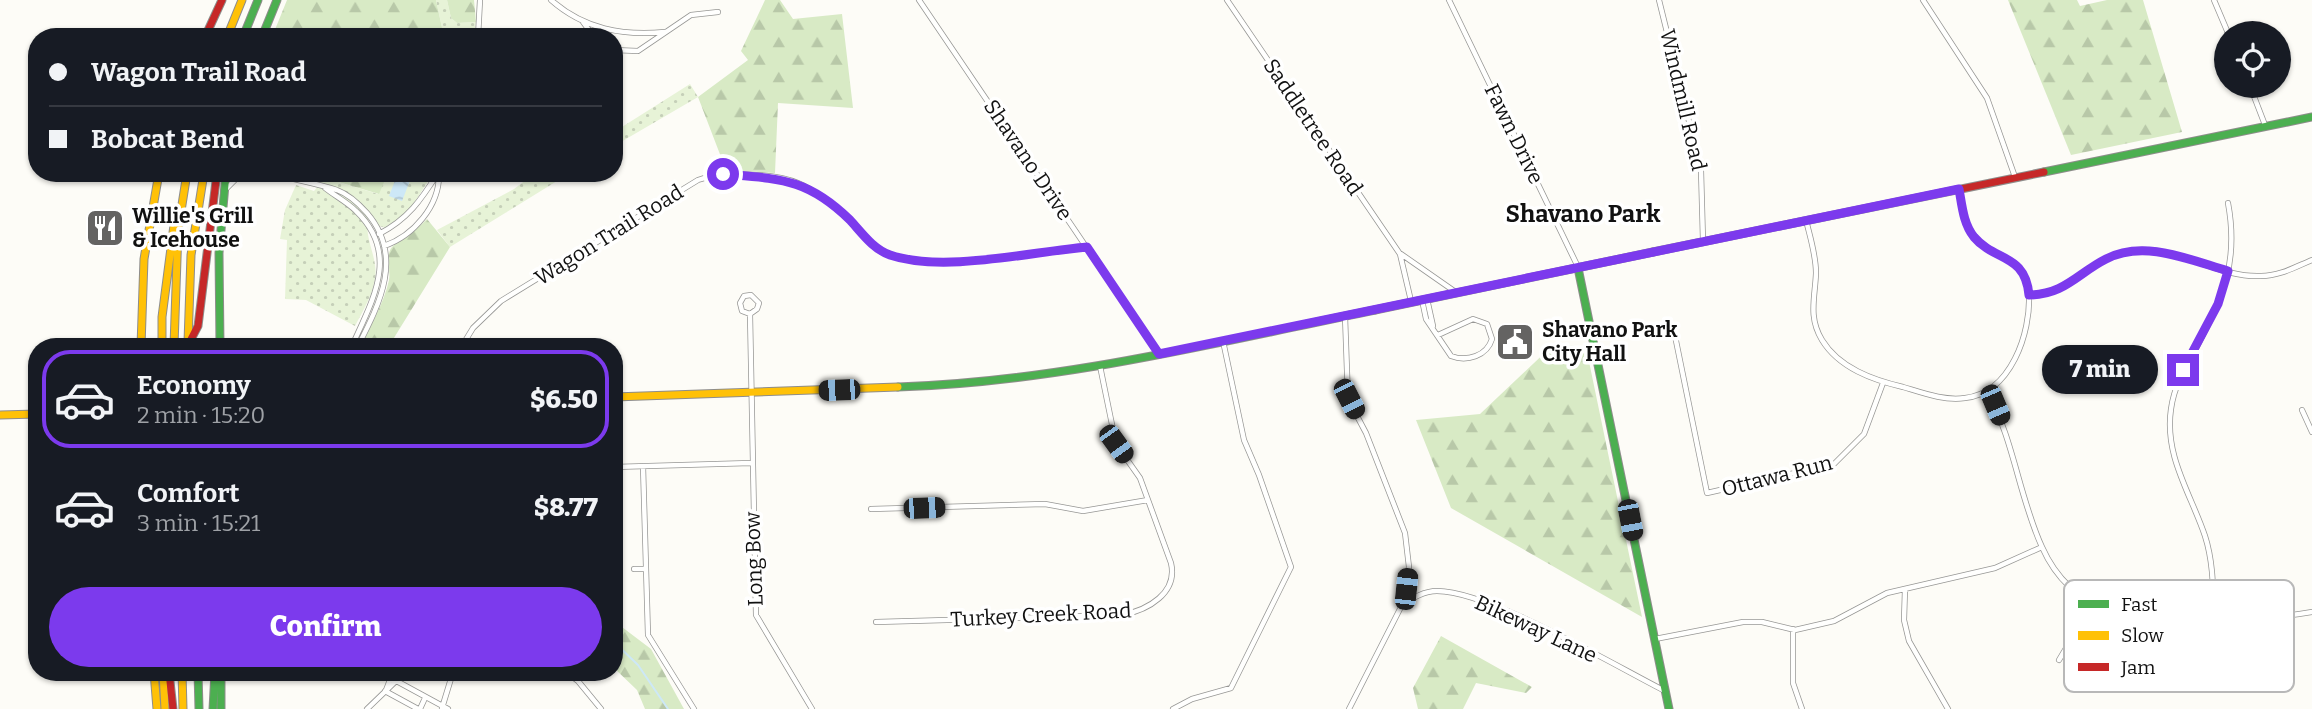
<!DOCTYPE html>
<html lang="en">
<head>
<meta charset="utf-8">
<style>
	body { margin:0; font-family:Bitter,serif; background:#242831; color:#f1f3f6; height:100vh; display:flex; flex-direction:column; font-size:26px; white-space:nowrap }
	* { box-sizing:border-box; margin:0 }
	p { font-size:23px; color:#9ea1a6 }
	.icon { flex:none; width:38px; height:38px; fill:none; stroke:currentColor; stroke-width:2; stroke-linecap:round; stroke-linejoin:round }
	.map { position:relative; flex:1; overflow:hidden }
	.panel { position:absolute; left:28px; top:338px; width:595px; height:343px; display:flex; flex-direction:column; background:#171b24; border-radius:28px; box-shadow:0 2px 5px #0004 }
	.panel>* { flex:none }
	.top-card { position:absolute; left:28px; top:28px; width:595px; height:154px; border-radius:28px; box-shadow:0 2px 5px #0004; display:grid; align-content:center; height:154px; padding:0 21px; background:#171b24 }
	.controls { position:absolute; left:2214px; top:21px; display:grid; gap:14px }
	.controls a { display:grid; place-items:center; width:77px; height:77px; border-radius:50%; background:#171b24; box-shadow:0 2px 5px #0004; font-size:35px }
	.end { position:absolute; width:32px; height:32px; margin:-16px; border:9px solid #7c3aed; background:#fff; box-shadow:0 0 0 4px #fff }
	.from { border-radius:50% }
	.bubble { position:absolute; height:49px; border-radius:24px; background:#171b24; box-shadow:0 2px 5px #0004; font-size:23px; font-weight:800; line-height:49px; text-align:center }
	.car { position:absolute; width:21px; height:42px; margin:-21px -10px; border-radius:9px; box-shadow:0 0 5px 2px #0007; background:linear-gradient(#222 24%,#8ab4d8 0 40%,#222 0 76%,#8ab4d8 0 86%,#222 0) }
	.top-card b { display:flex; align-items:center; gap:24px; height:66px; font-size:26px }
	.top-card b+b { border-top:2px solid #363941 }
	.top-card i { width:18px; height:18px; background:#f1f3f6 }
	ul { padding:12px 0 0; list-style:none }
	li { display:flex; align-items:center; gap:21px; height:98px; margin:0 14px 10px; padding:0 7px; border:4px solid transparent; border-radius:28px }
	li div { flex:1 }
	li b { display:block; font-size:26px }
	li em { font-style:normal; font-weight:800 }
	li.selected { border-color:#7c3aed }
	li>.icon { width:63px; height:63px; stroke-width:1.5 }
	.primary-button { display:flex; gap:14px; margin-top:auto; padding:14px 21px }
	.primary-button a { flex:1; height:80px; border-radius:42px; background:#7c3aed; color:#fff; font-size:28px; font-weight:800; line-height:80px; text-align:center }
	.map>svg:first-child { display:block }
	.grass { fill:url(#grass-dots) }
	.forest { fill:url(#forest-firs) }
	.water { fill:url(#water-waves) }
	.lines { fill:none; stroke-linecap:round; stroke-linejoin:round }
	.stream { stroke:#cde8f7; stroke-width:2 }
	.street-casing { stroke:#979795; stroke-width:6 }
	.fast-casing { stroke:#8e8d8b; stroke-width:9 }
	.slow-casing { stroke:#8e8d8b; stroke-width:9 }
	.jam-casing { stroke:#8e8d8b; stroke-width:9 }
	.street { stroke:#fffffe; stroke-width:4.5 }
	.fast { stroke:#4caf50; stroke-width:7 }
	.slow { stroke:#ffc107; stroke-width:7 }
	.jam { stroke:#c62828; stroke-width:7 }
	.route { stroke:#7c3aed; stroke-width:9 }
	.labels { text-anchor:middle; stroke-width:7; stroke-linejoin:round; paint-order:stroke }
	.street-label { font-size:21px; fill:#111; stroke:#fff }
	.poi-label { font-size:21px; font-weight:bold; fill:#111; stroke:#fff; text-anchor:start }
	.quarter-label { font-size:24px; font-weight:bold; fill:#111; stroke:#fff }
	.key { fill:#fff; stroke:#b8b8b8; stroke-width:2 }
	.key-label { font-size:19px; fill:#111 }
</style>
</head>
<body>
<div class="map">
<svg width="2312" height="709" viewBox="0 0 2312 709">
	<defs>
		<pattern id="grass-dots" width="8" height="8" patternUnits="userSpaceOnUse" patternTransform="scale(1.75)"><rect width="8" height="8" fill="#e7f3d7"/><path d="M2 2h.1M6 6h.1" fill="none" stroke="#c5cfb8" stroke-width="1.8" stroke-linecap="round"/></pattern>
		<pattern id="forest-firs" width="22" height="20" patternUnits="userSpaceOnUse" patternTransform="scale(1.75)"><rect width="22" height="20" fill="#d8eac5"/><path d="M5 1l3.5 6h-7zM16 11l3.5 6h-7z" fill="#b8c8a8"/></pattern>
		<pattern id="water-waves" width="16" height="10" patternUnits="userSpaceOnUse" patternTransform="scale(1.75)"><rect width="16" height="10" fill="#cde8f7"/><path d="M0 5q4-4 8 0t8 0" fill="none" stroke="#afc6d3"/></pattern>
	</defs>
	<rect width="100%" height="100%" fill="#fdfcf7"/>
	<path class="grass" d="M436,0h11l4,18 6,5 19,-1 -3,15h-6l-6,-7 -6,1 -2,6h-9z
		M690,84l8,13 -84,49v-14z
		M388,173h32l11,4 -23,35 -22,16 -7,-2 -9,-12c-9,22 9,42 5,65 -3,17 -12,32 -20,47l-49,-26 -21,-1 2,-59 -7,-1 5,-29 11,-25 18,6 11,-13 53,16z
		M535,173h35l-120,74 -13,-17 77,-41z"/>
	<path class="forest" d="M287,0h149l8,37h-172z
		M447,0h27l2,22 -19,1 -6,-5z
		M765,0h15l13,19 49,-5 11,94 -75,-5 -3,70 -49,-3 -28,-73 50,-37 -7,-9z
		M2008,0h69l3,6 27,-6h36l39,132 -111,23z
		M326,173h62l-9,21 -54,-16z
		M427,219l23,28 -61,99h-27c8,-22 22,-42 27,-66 2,-10 -4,-25 3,-33 9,-9 24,-16 35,-28z
		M1554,344l32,3 56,270 -191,-109 -35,-88 64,-6z
		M614,621l37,28 33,60h-39l-8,-19 -23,-22z
		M1441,636l91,51 -6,6 -50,-10 -13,26h-45l-5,-21z"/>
	<path class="water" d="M398,173h15l-11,28 -13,-5z"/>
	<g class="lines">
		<path class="stream" d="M614,642l24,23 30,44"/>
		<defs>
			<path id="street" d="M551,0c33,29 71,36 114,32
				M919,0l239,353
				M1227,0l173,254 11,47
				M1449,0l129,267
				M1659,0l42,170 2,71
				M1923,0l64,98 28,79
				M2214,0l14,33
				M583,22l11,15
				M478,37l2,-37
				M614,50l24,1 53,-36 27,-3
				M2250,86l15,39
				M269,173c22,6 46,10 68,17 11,4 22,14 30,23 37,43 13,90 -9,133
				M325,188c10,8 22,14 31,23 45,43 16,90 -4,135
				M226,189l16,-16
				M1806,220c4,17 10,35 10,53 -1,25 -8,44 6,67 17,28 51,40 81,47 20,6 41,14 62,11 46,-5 66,-65 64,-105 -1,-34 -33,-34 -52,-54 -13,-13 -15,-32 -18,-49
				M379,234c29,-15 42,-34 59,-61
				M384,246c29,-10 56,-40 55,-73
				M1401,254l56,39
				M2029,294c46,0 63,-40 107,-44 43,-3 82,28 125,26 19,0 34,-9 51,-16
				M1427,299l6,27
				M1422,300l4,19 25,37c16,6 36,0 41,-17l-5,-15 -14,-5 -35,16
				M750,314l-8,-3 -2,-8 4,-7 7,-1 8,8 -2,6 -7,5 6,301 56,94
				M1345,316l3,83 18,34 39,100 4,34 -7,38 -53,104
				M1674,331l33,162 127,-29 30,-30 19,-51
				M462,346l11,-18 28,-27 197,-121c23,-9 77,-7 100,3 17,7 34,22 48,34 14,13 25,32 44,38 54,18 139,-3 197,-8
				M1987,391c27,49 32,106 55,156 31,70 97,76 164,74 36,-1 70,-3 106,-9
				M2302,410l10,22
				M643,466l5,169 46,74
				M614,467l137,-4
				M871,509l174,-5 38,7 65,-11
				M634,569h12
				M1905,589l-1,31 5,21 39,68
				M1402,605c11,-7 22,-14 35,-14 52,0 177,74 228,100
				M2214,621c-1,-28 0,-57 -9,-85 -14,-42 -41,-80 -34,-127 3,-22 13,-40 24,-59 28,-51 44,-88 33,-147
				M876,622l246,-7c26,-5 56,-22 49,-52l-31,-85 -24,-34 -16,-78
				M1793,629v54l9,26
				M1655,639l88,-17h19l33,8 39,-9 53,-28 108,-25 47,-21
				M2059,660l34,-57
				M566,672l12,9 23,28
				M391,678l57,31
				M386,690l7,-18
				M385,691l33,18
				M442,708l11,-36
				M367,709l29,-28 4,-9
				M420,709l5,-11
				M1173,709l19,-10 39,-11 60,-121 -32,-92 -15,-35 -21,-99"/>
			<path id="fast" d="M243,37l15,-37
				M262,37l15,-37
				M2044,172l268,-55
				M1578,268l91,441
				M220,346l-1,-93 7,-80
				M898,387c161,-5 320,-45 477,-77
				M198,672l1,37
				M221,672v37
				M213,709l2,-37"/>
			<path id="slow" d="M227,37l15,-37
				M1375,310l278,-58
				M188,342l3,-87 13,-82
				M141,346l3,-87 15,-86
				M162,346v-29l12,-92
				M174,346l4,-116 9,-57
				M614,397l284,-10
				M0,415l37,-1
				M154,672l3,37
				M163,672l2,37
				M182,672l1,37"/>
			<path id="jam" d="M205,37l17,-37
				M1653,252l391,-80
				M188,345l10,-19 19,-153
				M169,672l4,37"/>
		</defs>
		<use href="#street" class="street-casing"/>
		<use href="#fast" class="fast-casing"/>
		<use href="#slow" class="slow-casing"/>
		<use href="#jam" class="jam-casing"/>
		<use href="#street" class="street"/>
		<use href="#fast" class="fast"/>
		<use href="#slow" class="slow"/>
		<use href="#jam" class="jam"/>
	</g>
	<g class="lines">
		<path class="route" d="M723,174c57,5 84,4 127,46 12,13 23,29 40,35 53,18 140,-3 197,-8l72,107 800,-165c3,16 4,34 15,48 21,25 51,16 55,58 35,0 49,-22 77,-36 38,-20 84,1 122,12l-10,33 -35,66"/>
	</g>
	<defs>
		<symbol id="restaurant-square" viewBox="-11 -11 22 22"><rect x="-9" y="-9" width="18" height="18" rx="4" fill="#646362" stroke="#fff"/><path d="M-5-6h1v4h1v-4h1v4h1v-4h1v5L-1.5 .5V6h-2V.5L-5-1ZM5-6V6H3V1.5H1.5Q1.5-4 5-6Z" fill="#fff"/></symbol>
		<symbol id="civic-square" viewBox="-11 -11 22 22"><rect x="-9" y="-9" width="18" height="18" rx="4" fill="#646362" stroke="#fff"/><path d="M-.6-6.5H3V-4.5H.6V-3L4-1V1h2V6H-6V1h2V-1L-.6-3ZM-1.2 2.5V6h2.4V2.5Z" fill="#fff"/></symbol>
	</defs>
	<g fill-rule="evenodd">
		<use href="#restaurant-square" x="83" y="206" width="44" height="44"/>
		<use href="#civic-square" x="1493" y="320" width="44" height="44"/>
	</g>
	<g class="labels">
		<g class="street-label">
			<text transform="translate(1683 100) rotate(77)" y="7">Windmill Road</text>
			<text transform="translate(1313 127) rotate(56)" y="7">Saddletree Road</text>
			<text transform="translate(1514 134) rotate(64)" y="7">Fawn Drive</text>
			<text transform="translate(1028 160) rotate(56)" y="7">Shavano Drive</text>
			<text transform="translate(609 235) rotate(-32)" y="7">Wagon Trail Road</text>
			<text transform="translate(1777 476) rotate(-14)" y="7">Ottawa Run</text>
			<text transform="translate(754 559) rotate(-92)" y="7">Long Bow</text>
			<text transform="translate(1041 615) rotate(-3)" y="7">Turkey Creek Road</text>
			<text transform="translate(1536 629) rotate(25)" y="7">Bikeway Lane</text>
		</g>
		<g class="poi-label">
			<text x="132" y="223">Willie's Grill<tspan x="132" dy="24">&amp; Icehouse</tspan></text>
			<text x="1542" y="337">Shavano Park<tspan x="1542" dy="24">City Hall</tspan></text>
		</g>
		<g class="quarter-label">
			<text x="1583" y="222">Shavano Park</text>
		</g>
	</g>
	<rect x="2064" y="580" width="230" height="112" rx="10" class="key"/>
	<rect x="2078" y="600" width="31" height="8" fill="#4caf50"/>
	<rect x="2078" y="631" width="31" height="9" fill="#ffc107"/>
	<rect x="2078" y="663" width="31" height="8" fill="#c62828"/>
	<g class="key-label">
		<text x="2121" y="611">Fast</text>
		<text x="2121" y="642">Slow</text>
		<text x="2121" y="674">Jam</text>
	</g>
</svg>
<div class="controls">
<a><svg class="icon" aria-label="locate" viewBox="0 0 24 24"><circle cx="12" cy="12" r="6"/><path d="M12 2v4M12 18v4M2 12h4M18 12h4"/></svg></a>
</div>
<i class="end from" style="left:723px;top:174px"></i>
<i class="end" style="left:2183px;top:370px"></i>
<div class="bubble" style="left:2042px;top:345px;width:116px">7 min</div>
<i class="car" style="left:839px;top:390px;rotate:268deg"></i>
<i class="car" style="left:1349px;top:399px;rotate:153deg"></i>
<i class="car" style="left:1995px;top:405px;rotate:157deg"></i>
<i class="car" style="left:1116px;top:444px;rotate:144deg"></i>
<i class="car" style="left:924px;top:508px;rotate:88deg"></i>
<i class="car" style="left:1630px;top:520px;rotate:169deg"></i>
<i class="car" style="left:1406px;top:589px;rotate:6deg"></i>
<div class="top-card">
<b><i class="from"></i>Wagon Trail Road</b>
<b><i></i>Bobcat Bend</b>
</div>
<section class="panel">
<ul>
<li class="selected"><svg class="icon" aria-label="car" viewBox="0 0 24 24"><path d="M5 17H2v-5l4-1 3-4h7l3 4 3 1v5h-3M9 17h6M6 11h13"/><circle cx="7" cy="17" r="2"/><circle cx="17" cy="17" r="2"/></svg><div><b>Economy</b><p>2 min · 15:20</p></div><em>$6.50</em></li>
<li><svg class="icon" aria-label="car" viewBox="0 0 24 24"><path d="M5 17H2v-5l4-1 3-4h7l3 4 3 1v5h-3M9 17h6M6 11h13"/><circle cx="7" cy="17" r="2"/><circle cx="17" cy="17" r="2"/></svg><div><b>Comfort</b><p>3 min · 15:21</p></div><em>$8.77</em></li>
</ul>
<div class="primary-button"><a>Confirm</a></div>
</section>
</div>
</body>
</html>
